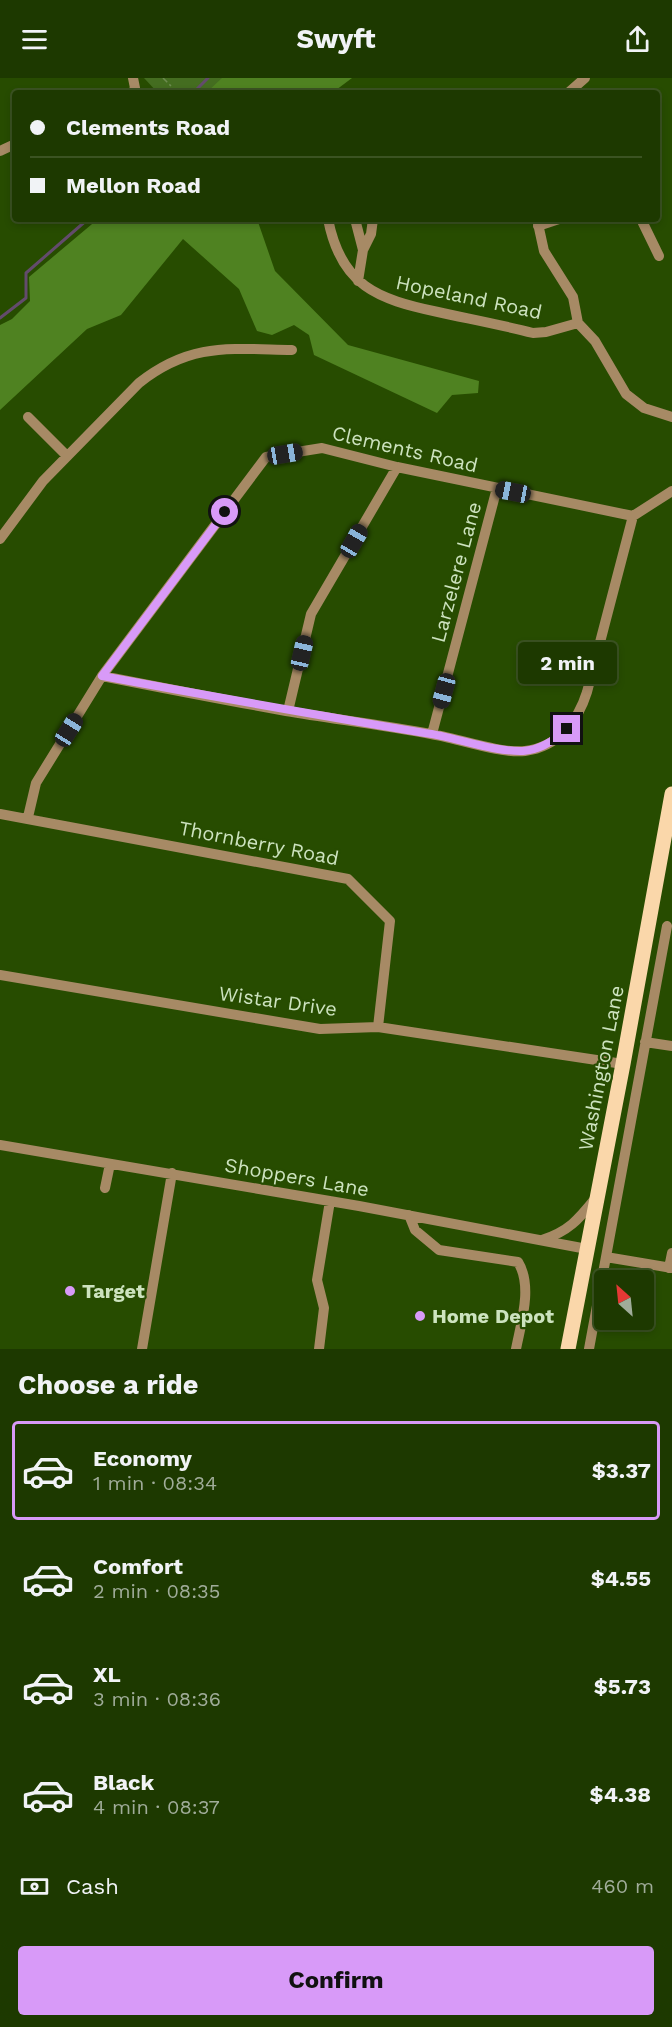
<!DOCTYPE html>
<html lang="en">
<head>
<meta charset="utf-8">
<style>
	body { margin:0; font-family:"Work Sans",sans-serif; background:#2a440f; color:#f1f3f6; height:100vh; display:flex; flex-direction:column; font-size:22px; white-space:nowrap }
	* { box-sizing:border-box; margin:0 }
	p { font-size:20px; color:#a0ac99 }
	.icon { flex:none; width:33px; height:33px; fill:none; stroke:currentColor; stroke-width:2; stroke-linecap:round; stroke-linejoin:round }
	.map { position:relative; height:1271px; overflow:hidden }
	.details { display:flex; flex-direction:column; background:#1d3900; flex:1 }
	.details>* { flex:none }
	.top-card { position:absolute; left:12px; top:12px; width:648px; height:132px; border-radius:6px; box-shadow:0 3px 9px #0003,0 0 0 2px #3b5322; display:grid; align-content:center; height:132px; padding:0 18px; background:#1d3900 }
	.needle { width:39px; rotate:333deg }
	.controls { position:absolute; left:594px; top:1192px; display:grid; gap:12px }
	.controls a { display:grid; place-items:center; width:60px; height:60px; border-radius:6px; background:#1d3900; box-shadow:0 3px 9px #0003,0 0 0 2px #3b5322; font-size:30px }
	.end { position:absolute; width:27px; height:27px; margin:-14px; border:8px solid #d89af8; background:#111; box-shadow:0 0 0 3px #111 }
	.from { border-radius:50% }
	.bubble { position:absolute; height:42px; border-radius:6px; background:#1d3900; box-shadow:0 3px 9px #0003,0 0 0 2px #3b5322; font-size:20px; font-weight:700; line-height:42px; text-align:center }
	.car { position:absolute; width:18px; height:36px; margin:-18px -9px; border-radius:8px; box-shadow:0 0 4px 2px #0007; background:linear-gradient(#222 24%,#8ab4d8 0 40%,#222 0 76%,#8ab4d8 0 86%,#222 0) }
	.top-card b { display:flex; align-items:center; gap:21px; height:57px; font-size:22px }
	.top-card b+b { border-top:2px solid #3b5322 }
	.top-card i { width:15px; height:15px; background:#f1f3f6 }
	ul { padding:0; list-style:none }
	li { display:flex; align-items:center; gap:18px; height:99px; margin:0 12px 9px; padding:0 6px; border:3px solid transparent; border-radius:6px }
	li div { flex:1 }
	li b { display:block; font-size:22px }
	li em { font-style:normal; font-weight:700 }
	li.on { border-color:#d89af8 }
	li>.icon { width:54px; height:54px; stroke-width:1.5 }
	h2 { padding:0 18px; font-size:27px; line-height:72px }
	.pay { display:flex; align-items:center; gap:15px; height:66px; padding:0 18px; font-size:22px }
	.pay p { margin-inline-start:auto }
	.action { display:flex; gap:12px; margin-top:auto; padding:12px 18px }
	.action a { flex:1; height:69px; border-radius:6px; background:#d89af8; color:#111; font-size:24px; font-weight:700; line-height:69px; text-align:center }
	header { display:flex; justify-content:space-between; align-items:center; height:78px; padding:0 18px; background:#1d3900; font-size:27px; font-weight:700 }
	.map>svg:first-child { display:block }
	.green { fill:#446d20 }
	.forest { fill:#4f8221 }
	.lines { fill:none; stroke-linecap:round; stroke-linejoin:round }
	.stream { stroke:#634b6c; stroke-width:3 }
	.path { stroke:#6d8b50; stroke-width:1.5; stroke-dasharray:6 3; stroke-linecap:butt }
	.minor { stroke:#a78a65; stroke-width:10 }
	.major { stroke:#fad7aa; stroke-width:15 }
	.route { stroke:#d89af8; stroke-width:8 }
	.poi-dot { fill:#d89af8; stroke:#274c00; stroke-width:2 }
	.labels { text-anchor:middle; stroke-width:4.5; stroke-linejoin:round; paint-order:stroke }
	.street-label { font-size:20px; fill:#cde3bf; stroke:#274c00 }
	.poi-label { font-size:20px; font-weight:bold; fill:#cde3bf; stroke:#274c00; text-anchor:start }
</style>
</head>
<body>
<header><svg class="icon" aria-label="menu" viewBox="0 0 24 24"><path d="M4 6h16M4 12h16M4 18h16"/></svg>Swyft<svg class="icon" aria-label="share" viewBox="0 0 24 24"><path d="M12 15V3M7 8l5-5 5 5M5 13v7h14v-7"/></svg></header>
<div class="map">
<svg width="672" height="1271" viewBox="0 0 672 1271">
	<rect width="100%" height="100%" fill="#274c00"/>
	<path class="green" d="M144,0h129l-26,15h-89z"/>
	<path class="forest" d="M222,0h130l-20,15h-126z
		M98,141h159l18,52 73,74 131,36 -1,12 -26,2 -15,18 -123,-58 -5,-20 -15,-10 -22,10 -15,-4 -18,-42 -56,-50 -62,76 -34,14 -87,81v-85l12,-6 18,-18 -1,-24z"/>
	<g class="lines">
		<path class="stream" d="M193,15l15,-15
			M0,240l26,-20v-25l62,-54"/>
		<path class="path" d="M163,0l8,8"/>
		<path class="minor" d="M132,15l3,-5 -2,-10
			M568,15l17,-15
			M0,73l15,-7
			M328,141c13,67 49,80 110,93 32,7 64,13 95,21l13,-1 32,-9 17,18 31,53 18,14 28,9
			M355,141l8,31
			M537,141l7,32 29,46 5,26
			M641,141l18,37
			M538,148l21,-7
			M358,203l5,-31 8,-16 2,-15
			M28,339l39,39
			M0,461l43,-58 96,-98c52,-41 91,-34 153,-33
			M102,598c61,12 123,24 184,35 48,8 97,14 145,23 25,4 70,20 94,17 33,-4 53,-30 62,-59l46,-176
			M288,633l23,-97 86,-147
			M432,656l65,-246
			M0,736l348,65 42,42 -12,106
			M28,739l8,-34 66,-107 164,-219 56,-9 75,19 236,49 39,-25
			M0,897l320,54 58,-2 245,37
			M645,964l27,4
			M0,1067l359,61 228,43
			M105,1110l5,-24
			M409,1137l6,15 24,20 79,12c15,24 3,61 -2,87
			M542,1162c27,-9 36,-20 53,-41
			M606,1179l66,11
			M669,1190l3,-15
			M142,1271l30,-176
			M319,1271l5,-41 -7,-28 13,-79
			M589,1271l78,-423"/>
		<path class="major" d="M568,1271l55,-285 49,-270"/>
	</g>
	<g class="lines">
		<path class="route" d="M225,434l-123,164c108,20 215,39 323,57 30,4 68,19 98,18 16,-1 32,-11 44,-22"/>
	</g>
	<g class="poi-dot">
		<circle cx="70" cy="1213" r="6"/>
		<circle cx="420" cy="1238" r="6"/>
	</g>
	<g class="labels">
		<g class="street-label">
			<text transform="translate(469 219) rotate(12)" y="7">Hopeland Road</text>
			<text transform="translate(405 371) rotate(13)" y="7">Clements Road</text>
			<text transform="translate(456 494) rotate(-75)" y="7">Larzelere Lane</text>
			<text transform="translate(259 765) rotate(11)" y="7">Thornberry Road</text>
			<text transform="translate(278 923) rotate(8)" y="7">Wistar Drive</text>
			<text transform="translate(601 990) rotate(-79)" y="7">Washington Lane</text>
			<text transform="translate(297 1099) rotate(10)" y="7">Shoppers Lane</text>
		</g>
		<g class="poi-label">
			<text x="82" y="1220">Target</text>
			<text x="432" y="1245">Home Depot</text>
		</g>
	</g>
</svg>
<div class="controls">
<a><svg class="needle" viewBox="-14 -14 28 28"><path d="M0-13l5 13h-10z" fill="#e53935"/><path d="M0 13l5-13h-10z" fill="#a0ac99"/></svg></a>
</div>
<i class="end from" style="left:225px;top:434px"></i>
<i class="end" style="left:567px;top:651px"></i>
<div class="bubble" style="left:518px;top:564px;width:99px">2 min</div>
<i class="car" style="left:285px;top:376px;rotate:80deg"></i>
<i class="car" style="left:513px;top:414px;rotate:281deg"></i>
<i class="car" style="left:354px;top:463px;rotate:30deg"></i>
<i class="car" style="left:302px;top:575px;rotate:13deg"></i>
<i class="car" style="left:444px;top:613px;rotate:195deg"></i>
<i class="car" style="left:69px;top:652px;rotate:32deg"></i>
<div class="top-card">
<b><i class="from"></i>Clements Road</b>
<b><i></i>Mellon Road</b>
</div>
</div>
<section class="details">
<h2>Choose a ride</h2>
<ul>
<li class="on"><svg class="icon" aria-label="car" viewBox="0 0 24 24"><path d="M5 17H2v-5l4-1 3-4h7l3 4 3 1v5h-3M9 17h6M6 11h13"/><circle cx="7" cy="17" r="2"/><circle cx="17" cy="17" r="2"/></svg><div><b>Economy</b><p>1 min · 08:34</p></div><em>$3.37</em></li>
<li><svg class="icon" aria-label="car" viewBox="0 0 24 24"><path d="M5 17H2v-5l4-1 3-4h7l3 4 3 1v5h-3M9 17h6M6 11h13"/><circle cx="7" cy="17" r="2"/><circle cx="17" cy="17" r="2"/></svg><div><b>Comfort</b><p>2 min · 08:35</p></div><em>$4.55</em></li>
<li><svg class="icon" aria-label="car" viewBox="0 0 24 24"><path d="M5 17H2v-5l4-1 3-4h7l3 4 3 1v5h-3M9 17h6M6 11h13"/><circle cx="7" cy="17" r="2"/><circle cx="17" cy="17" r="2"/></svg><div><b>XL</b><p>3 min · 08:36</p></div><em>$5.73</em></li>
<li><svg class="icon" aria-label="car" viewBox="0 0 24 24"><path d="M5 17H2v-5l4-1 3-4h7l3 4 3 1v5h-3M9 17h6M6 11h13"/><circle cx="7" cy="17" r="2"/><circle cx="17" cy="17" r="2"/></svg><div><b>Black</b><p>4 min · 08:37</p></div><em>$4.38</em></li>
</ul>
<div class="pay"><svg class="icon" aria-label="cash" viewBox="0 0 24 24"><path d="M3 7h18v10H3z"/><circle cx="12" cy="12" r="2"/></svg>Cash<p>460 m</p></div>
<div class="action"><a>Confirm</a></div>
</section>
</body>
</html>
